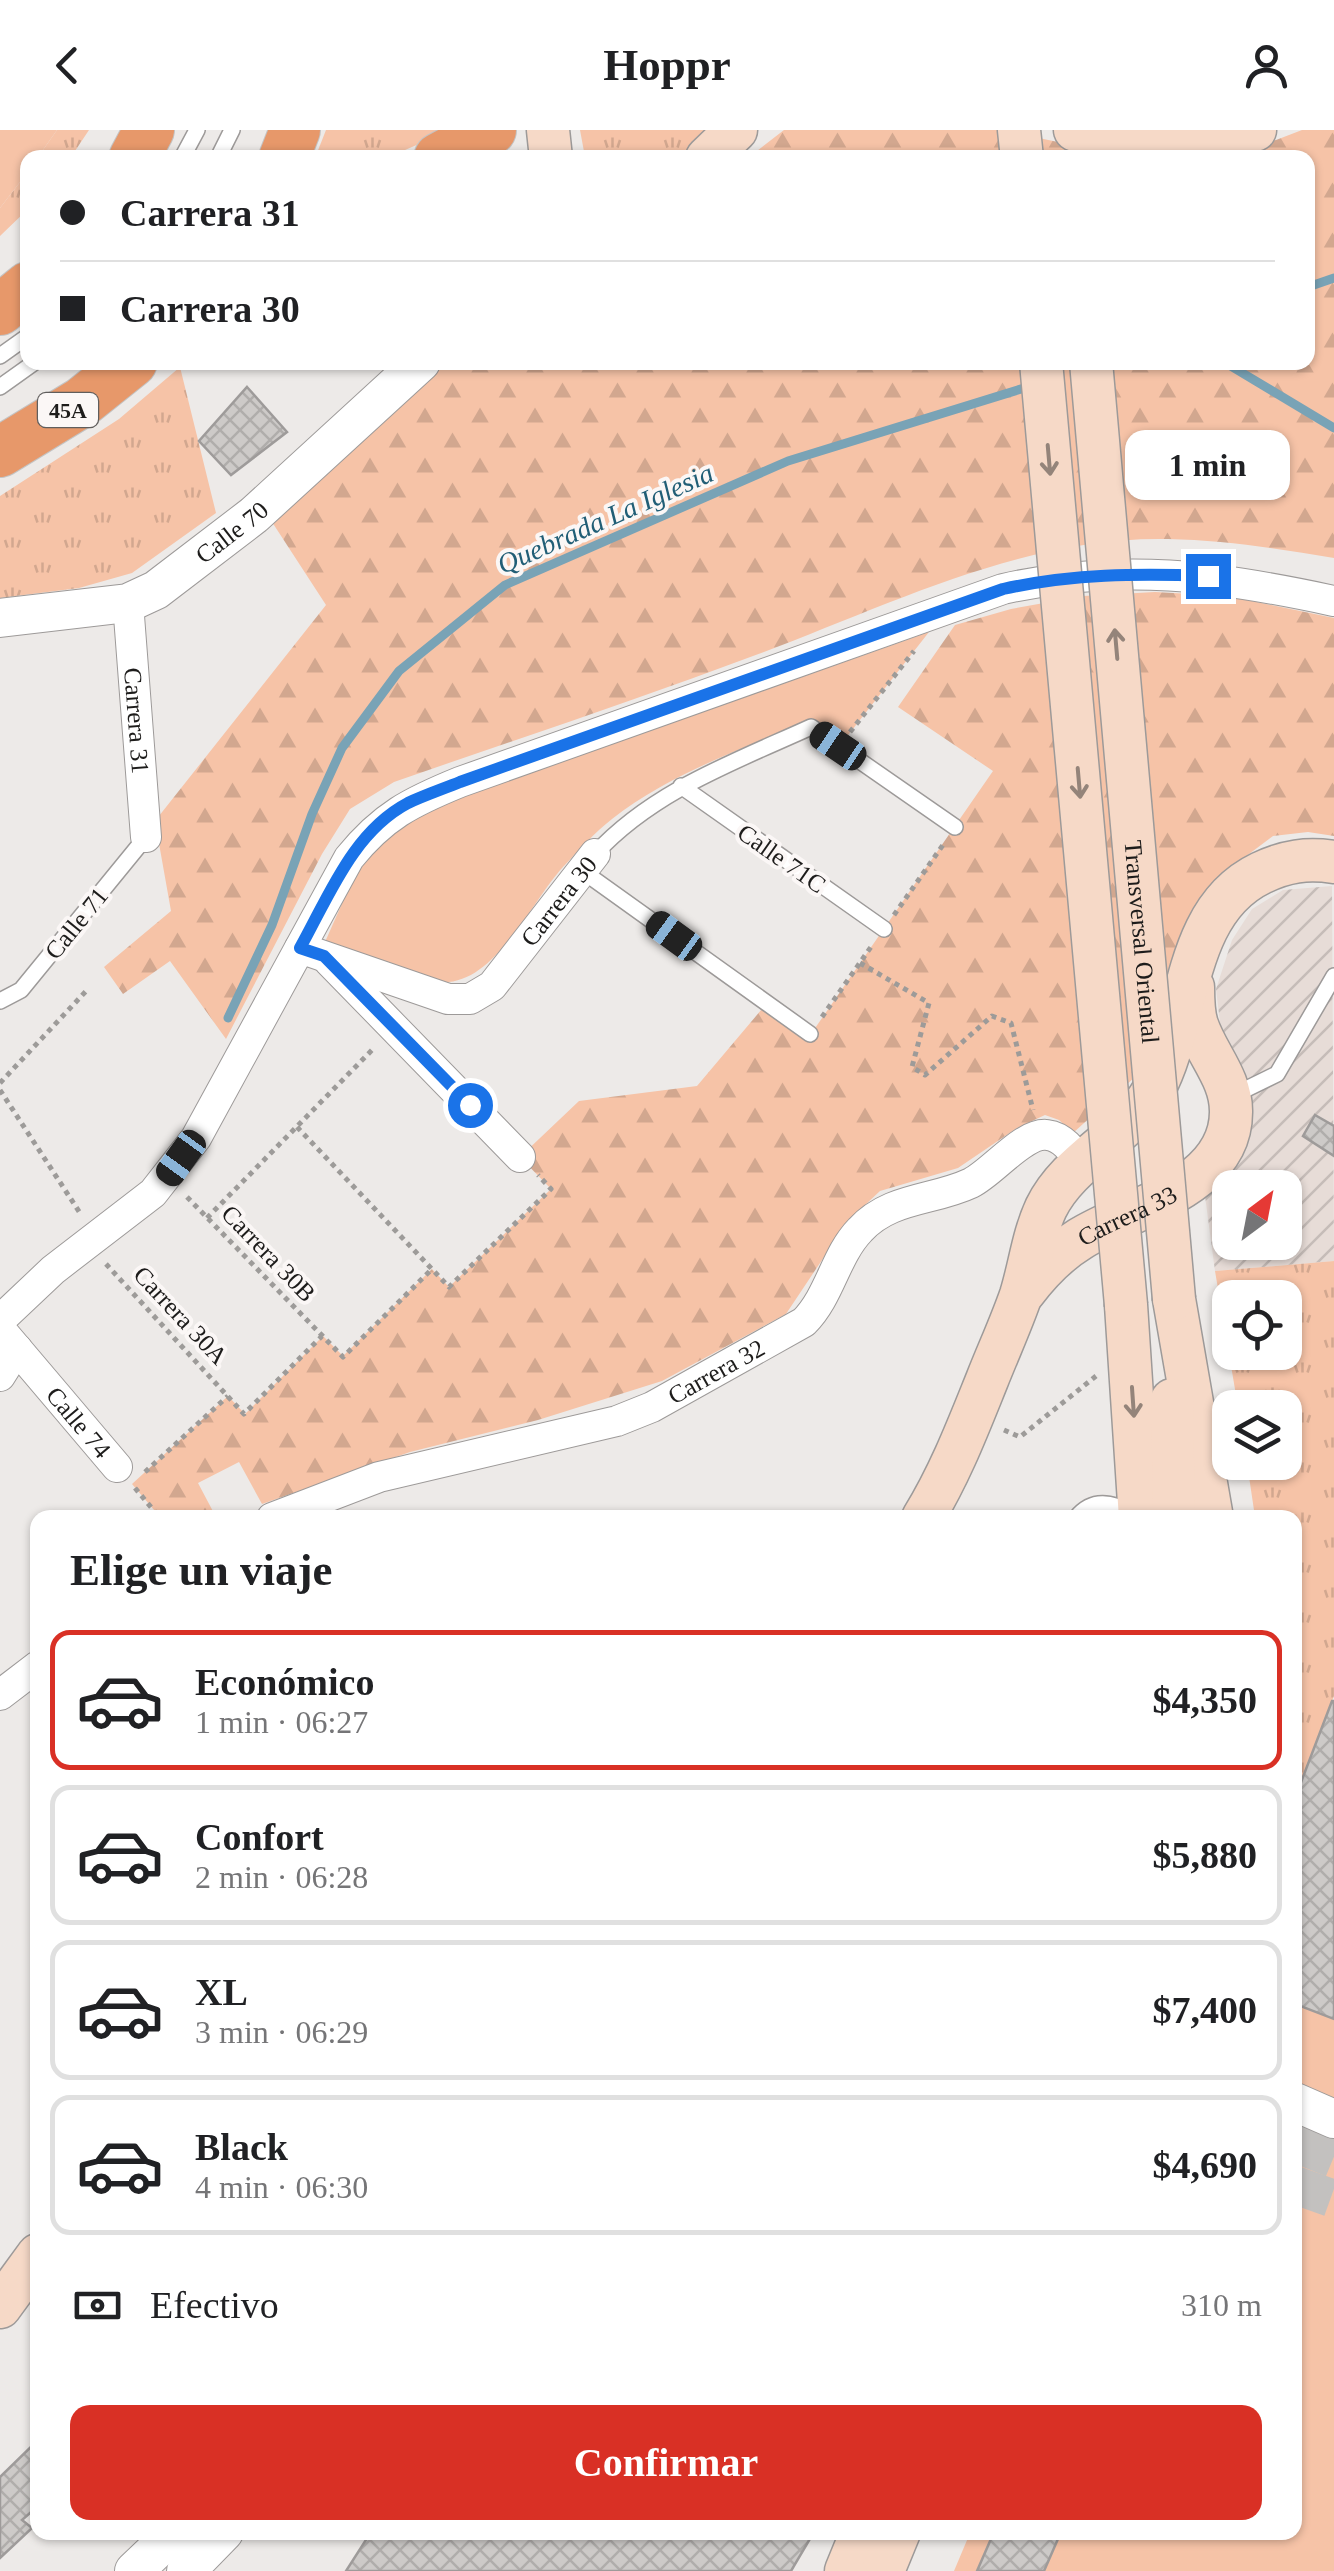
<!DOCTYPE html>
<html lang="es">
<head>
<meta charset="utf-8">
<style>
	body { margin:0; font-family:Georgia,serif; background:#f6f6f6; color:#202124; height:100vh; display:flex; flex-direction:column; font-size:38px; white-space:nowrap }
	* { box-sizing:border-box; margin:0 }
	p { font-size:32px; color:#757577 }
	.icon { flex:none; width:55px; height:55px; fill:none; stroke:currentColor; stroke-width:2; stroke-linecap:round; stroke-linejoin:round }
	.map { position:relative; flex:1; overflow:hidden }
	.details { position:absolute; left:30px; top:1380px; width:1272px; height:1030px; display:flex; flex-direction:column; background:#fff; border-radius:20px; box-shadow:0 2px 8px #0004 }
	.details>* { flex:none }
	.hud { position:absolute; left:20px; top:20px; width:1295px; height:220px; border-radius:20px; box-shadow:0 2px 8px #0004; display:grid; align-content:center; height:220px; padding:0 40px; background:#fff }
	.needle { width:65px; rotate:32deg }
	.buttons { position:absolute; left:1212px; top:1040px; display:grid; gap:20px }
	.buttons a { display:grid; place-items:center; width:90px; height:90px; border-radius:20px; background:#fff; box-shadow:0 2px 8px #0004; font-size:50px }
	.end { position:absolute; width:45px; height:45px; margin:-22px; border:12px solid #1a73e8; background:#fff; box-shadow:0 0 0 5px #fff }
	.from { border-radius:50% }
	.bubble { position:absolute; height:70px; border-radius:20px; background:#fff; box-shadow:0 2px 8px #0004; font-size:32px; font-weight:800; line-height:70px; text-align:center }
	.car { position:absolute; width:30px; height:60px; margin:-30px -15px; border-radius:12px; box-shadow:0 0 8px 2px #0007; background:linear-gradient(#222 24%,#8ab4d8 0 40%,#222 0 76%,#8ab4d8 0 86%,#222 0) }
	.hud b { display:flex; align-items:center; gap:35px; height:95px; font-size:38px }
	.hud b+b { border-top:2px solid #e0e0e0 }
	.hud i { width:25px; height:25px; background:#202124 }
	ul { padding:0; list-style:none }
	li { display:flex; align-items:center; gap:30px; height:140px; margin:0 20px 15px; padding:0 20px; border:5px solid #e0e0e0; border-radius:20px }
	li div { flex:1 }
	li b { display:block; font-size:38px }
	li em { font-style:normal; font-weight:800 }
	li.current { border-color:#d93025 }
	li>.icon { width:90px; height:90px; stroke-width:1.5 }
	h2 { padding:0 40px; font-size:45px; line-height:120px }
	.pay { display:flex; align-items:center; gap:25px; height:110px; padding:0 40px; font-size:38px }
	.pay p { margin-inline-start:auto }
	.primary-button { display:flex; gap:20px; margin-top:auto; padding:20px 40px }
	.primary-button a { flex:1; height:115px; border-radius:20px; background:#d93025; color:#fff; font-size:40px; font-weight:800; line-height:115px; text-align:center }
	header { display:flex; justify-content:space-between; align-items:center; height:130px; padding:0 40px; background:#fff; font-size:45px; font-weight:800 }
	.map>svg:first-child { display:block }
	.industrial { fill:url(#industrial-furrows); fill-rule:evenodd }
	.grass { fill:url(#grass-tufts); fill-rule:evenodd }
	.forest { fill:url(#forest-firs) }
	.green { fill:#f6c3a7 }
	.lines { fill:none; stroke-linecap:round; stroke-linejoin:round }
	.stream { stroke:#79a3b6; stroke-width:9 }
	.building { fill:url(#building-cross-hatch); stroke:#9e9b9a; stroke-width:2.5 }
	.tertiary-tunnel { stroke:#c3c1bf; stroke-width:38; stroke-dasharray:38 19; stroke-linecap:butt }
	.secondary-tunnel { stroke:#c3c1bf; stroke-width:42; stroke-dasharray:42 21; stroke-linecap:butt }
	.service-casing { stroke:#9d9a99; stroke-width:18 }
	.minor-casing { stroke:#9d9a99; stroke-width:32 }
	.tertiary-casing { stroke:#9d9a99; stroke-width:40 }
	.secondary-casing { stroke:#9d9a99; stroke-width:45 }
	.trunk-casing { stroke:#c4c4c4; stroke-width:52 }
	.path { stroke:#9d9b99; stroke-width:5; stroke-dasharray:5 5; stroke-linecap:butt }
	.service { stroke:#fff; stroke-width:15 }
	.minor { stroke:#fff; stroke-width:30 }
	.tertiary { stroke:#fff; stroke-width:38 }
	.secondary { stroke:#f6d9c7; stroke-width:42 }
	.trunk { stroke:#e7986a; stroke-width:50 }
	.secondary-bridge-casing { stroke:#9d9a99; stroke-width:45; stroke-linecap:butt }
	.secondary-bridge { stroke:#f6d9c7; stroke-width:42 }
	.oneway { stroke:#94847a }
	.route { stroke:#1a73e8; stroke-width:12 }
	.labels { text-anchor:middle; stroke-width:8; stroke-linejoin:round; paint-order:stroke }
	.shield { fill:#fbf7f6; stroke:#605e5d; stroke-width:2.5 }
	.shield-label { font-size:22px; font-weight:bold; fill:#1d1c1b }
	.street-label { font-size:25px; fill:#1d1c1b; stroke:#fbf7f6 }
	.water-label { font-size:28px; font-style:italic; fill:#215e76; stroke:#fbf7f6 }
</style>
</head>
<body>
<header><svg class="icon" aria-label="back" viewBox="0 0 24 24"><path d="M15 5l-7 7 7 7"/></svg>Hoppr<svg class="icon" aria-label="person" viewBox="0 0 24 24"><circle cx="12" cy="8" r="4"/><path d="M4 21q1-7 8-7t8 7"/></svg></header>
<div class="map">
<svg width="1334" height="2441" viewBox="0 0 1334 2441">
	<defs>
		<pattern id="industrial-furrows" width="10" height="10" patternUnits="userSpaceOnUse" patternTransform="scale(2.5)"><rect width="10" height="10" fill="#e7dcd7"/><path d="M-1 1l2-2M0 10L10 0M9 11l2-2" fill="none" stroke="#c6bcb8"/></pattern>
		<pattern id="grass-tufts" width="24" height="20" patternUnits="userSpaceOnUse" patternTransform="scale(2.5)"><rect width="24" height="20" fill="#f6c3a7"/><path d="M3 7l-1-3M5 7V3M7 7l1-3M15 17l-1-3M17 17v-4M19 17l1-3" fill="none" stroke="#d2a78f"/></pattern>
		<pattern id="forest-firs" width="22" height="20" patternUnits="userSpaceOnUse" patternTransform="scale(2.5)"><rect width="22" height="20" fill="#f6c3a7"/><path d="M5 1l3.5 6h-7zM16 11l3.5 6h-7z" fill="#d2a78f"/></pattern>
		<pattern id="building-cross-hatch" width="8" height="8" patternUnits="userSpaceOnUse" patternTransform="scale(2.5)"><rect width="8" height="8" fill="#cdcac8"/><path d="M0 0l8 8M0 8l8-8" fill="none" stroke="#b0adab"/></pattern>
	</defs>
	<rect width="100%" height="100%" fill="#edeae8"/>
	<path class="industrial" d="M1332,756l2,375 -119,10 -10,-75 46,-93 -6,-32 -24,-40 -5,-42 16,-49 20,-31 31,-19zM1230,1058h55v54h-55z"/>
	<path class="grass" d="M57,0h32l-18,27h-33z
		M326,0h125l-62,27 -74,1z
		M580,0h134l-30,28 -99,-1z
		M27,43v37l-27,26v-28z
		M180,237l36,146 -84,60 -53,15 -79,10v-102l119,-77z
		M1334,1131v435l-39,102v-280l-40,-1 -8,-54 38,-1v-54l-47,-1 -23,-136zM1230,1168h55v54h-55z"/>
	<path class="forest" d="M784,0h216l125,26 43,2h-420z
		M1302,0h32v428c-55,-9 -110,-18 -166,-19 -146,-3 -282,68 -415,117 -119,45 -239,84 -359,126l-44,27 -28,45 -96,185 -56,-78 -47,33 -19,-27 67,-56 -16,-90 171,-216 -54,-83 175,-159 861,-1v-204l-108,-1 76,-17z
		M1155,462l73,4 106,22v218l-26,-4 -35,4 -44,33 -45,58 -39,141 -72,65 -14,-13 -14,-5 -28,13 -59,40 -78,23 -32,30 -62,93 -124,67 -124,39 -128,32 -148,52 -23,-42 -41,21 18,34h-56l-28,-33 96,-88 17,18 78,-78 20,20 89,-87 17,18 102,-98 -31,-32 59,-56 118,-15 70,-83 44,31 182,-263 -95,-64 57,-82 56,-16 72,-13z"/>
	<path class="green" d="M0,0h57l-19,27 -10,1 -1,15 -27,35z
		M929,502l-84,107 -33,-20c-66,29 -142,54 -200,100 -17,13 -34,32 -49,48 -33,36 -69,120 -124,115l-114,-40 31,-70 24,-34 48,-29z
		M1295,1874l39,15v552h-380l16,-38 325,-1z"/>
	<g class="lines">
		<path class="stream" d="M1308,157l26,-9
			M1224,232l110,66
			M228,888l44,-93 40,-111 30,-66 57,-77 106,-86 283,-124 246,-76"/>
	</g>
	<path class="building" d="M247,257l40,45 -56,43 -32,-34z
		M1315,985l19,11v30l-31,-20z
		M1332,1571h2v318l-39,-15v-206z
		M38,2310v66l-16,14 10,8 -32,30v-81z
		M371,2402h443l-23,39h-445z
		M994,2402h67l-17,39h-67z"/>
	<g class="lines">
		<path class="tertiary-tunnel" d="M1295,2055l39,14"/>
		<path class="secondary-tunnel" d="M1295,2011l39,16"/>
		<defs>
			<path id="service" d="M182,28l15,-28
				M218,28l14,-28
				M0,226l28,-20
				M0,257l35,-25
				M681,656l203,143
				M595,724c58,-63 139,-92 216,-127l144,100
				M581,740l229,164
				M0,871l21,-11 125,-153
				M1234,965l43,-21 57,-98
				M1076,1388c18,-22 36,-14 59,-5"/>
			<g id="minor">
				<path id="s1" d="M128,473l18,234"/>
				<path id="s2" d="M300,818l148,51h22l22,-13 103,-132"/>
				<path d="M329,831l191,196"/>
				<path d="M0,1190l53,-50 100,-77 43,-55 153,-280c34,-42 62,-56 111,-76l543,-193c118,-27 215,-13 331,12"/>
				<path id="s3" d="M0,1199l117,138"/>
				<path d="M0,1246l17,-27"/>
				<path id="s4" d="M272,1388l107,-41 238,-56 35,-14 152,-85c26,-26 31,-66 56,-92 30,-33 73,-29 111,-47 22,-11 53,-51 76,-48 17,2 26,17 34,29"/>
				<path d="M0,1565l38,-29"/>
			</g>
			<g id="tertiary">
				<path id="s5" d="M0,488l128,-15 28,-13 98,-75 167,-153"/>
				<path d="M1295,1972l39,17"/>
				<path d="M134,2441l41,-39"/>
				<path d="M186,2441l38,-39"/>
			</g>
			<g id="secondary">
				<path d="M548,0l3,28"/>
				<path d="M1019,0l3,28"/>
				<path d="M1075,0l122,12 58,-12"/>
				<path d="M707,28l29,-28"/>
				<path id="s6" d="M1024,1162c16,-21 33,-39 56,-53 51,-32 152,-52 151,-128 0,-33 -24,-56 -34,-86 -4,-12 -4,-25 -4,-38"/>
				<path d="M1174,1169l38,219"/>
				<path d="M1126,1175l14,213"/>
				<path d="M1172,1270l2,118"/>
				<path d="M923,1388c27,-44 45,-91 64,-138 11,-28 24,-56 34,-85 9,-29 12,-59 25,-87 24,-49 81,-70 107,-117 38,-68 27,-179 108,-218 25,-12 46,-15 73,-11"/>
				<path d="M0,2177l38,-52"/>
				<path d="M846,2441l16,-39"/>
				<path d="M883,2441l16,-39"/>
			</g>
			<path id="trunk" d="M134,28l15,-28
				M284,28l11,-28
				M439,28l52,-28
				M0,180l28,-23
				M0,322l82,-50 50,-40"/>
		</defs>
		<use href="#service" class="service-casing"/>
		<use href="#minor" class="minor-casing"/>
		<use href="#tertiary" class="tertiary-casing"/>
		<use href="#secondary" class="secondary-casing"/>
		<use href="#trunk" class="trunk-casing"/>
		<path class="path" d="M850,602l64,-81
			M894,785l51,-73
			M860,833l69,40 -17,64 13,8 67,-59 19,7 22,87
			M822,887l51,-73
			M0,953l88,-94
			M0,960l80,123
			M297,997l152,160 102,-98 -13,-14
			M187,1067l156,160 89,-88
			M207,1088l168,-171
			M106,1134l138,150 78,-78
			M1004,1300l16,7 76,-61
			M145,1342l83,-76
			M135,1358l25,30"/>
		<use href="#service" class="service"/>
		<use href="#minor" class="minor"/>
		<use href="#tertiary" class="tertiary"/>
		<use href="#secondary" class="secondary"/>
		<use href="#trunk" class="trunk"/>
		<defs>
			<g id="secondary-bridge">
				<path d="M1041,232l85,943"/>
				<path id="s7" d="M1091,232l83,937"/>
			</g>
		</defs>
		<use href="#secondary-bridge" class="secondary-bridge-casing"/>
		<use href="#secondary-bridge" class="secondary-bridge"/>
	</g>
	<defs><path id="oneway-shaft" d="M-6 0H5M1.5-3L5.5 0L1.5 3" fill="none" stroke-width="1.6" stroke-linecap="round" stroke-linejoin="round" transform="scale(2.5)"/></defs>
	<g class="oneway">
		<use href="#oneway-shaft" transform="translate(1049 330) rotate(85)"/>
		<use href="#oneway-shaft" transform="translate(1116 514) rotate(-95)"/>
		<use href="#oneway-shaft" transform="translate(1079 653) rotate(85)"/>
		<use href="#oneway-shaft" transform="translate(1133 1272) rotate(86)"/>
	</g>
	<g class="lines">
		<path class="route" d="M470,975l-146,-149 -24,-8c29,-52 53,-116 108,-145 17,-8 35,-14 52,-21l543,-193c68,-15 135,-16 205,-13"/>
	</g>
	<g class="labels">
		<rect class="shield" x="38" y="263" width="60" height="34" rx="8"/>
		<g class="shield-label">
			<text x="68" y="288">45A</text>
		</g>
		<g class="street-label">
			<text dy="9" stroke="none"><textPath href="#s5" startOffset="255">Calle 70</textPath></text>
			<text dy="9" stroke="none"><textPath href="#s1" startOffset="118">Carrera 31</textPath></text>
			<text transform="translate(782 728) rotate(35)" y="9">Calle 71C</text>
			<text dy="9" stroke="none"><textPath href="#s2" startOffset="312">Carrera 30</textPath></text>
			<text transform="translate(76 793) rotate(-51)" y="9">Calle 71</text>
			<text dy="9" stroke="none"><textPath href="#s7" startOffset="582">Transversal Oriental</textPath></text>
			<text dy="9" stroke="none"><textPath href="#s6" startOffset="130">Carrera 33</textPath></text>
			<text transform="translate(269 1123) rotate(46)" y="9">Carrera 30B</text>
			<text transform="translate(181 1185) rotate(47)" y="9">Carrera 30A</text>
			<text dy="9" stroke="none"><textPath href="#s4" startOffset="470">Carrera 32</textPath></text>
			<text dy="9" stroke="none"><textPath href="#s3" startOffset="122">Calle 74</textPath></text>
		</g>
		<g class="water-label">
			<text transform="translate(605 388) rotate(-24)" y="10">Quebrada La Iglesia</text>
		</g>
	</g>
</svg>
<div class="buttons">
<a><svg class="needle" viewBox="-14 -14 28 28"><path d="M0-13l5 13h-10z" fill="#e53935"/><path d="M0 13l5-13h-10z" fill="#757577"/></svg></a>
<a><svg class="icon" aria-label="locate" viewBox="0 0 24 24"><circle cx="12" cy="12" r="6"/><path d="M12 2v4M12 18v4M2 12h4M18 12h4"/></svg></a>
<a><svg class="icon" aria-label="layers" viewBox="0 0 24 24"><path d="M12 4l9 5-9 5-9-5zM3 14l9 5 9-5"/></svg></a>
</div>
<i class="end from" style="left:470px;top:975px"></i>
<i class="end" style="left:1208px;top:446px"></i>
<div class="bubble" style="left:1125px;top:300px;width:165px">1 min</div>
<i class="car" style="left:838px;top:616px;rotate:304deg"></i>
<i class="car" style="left:674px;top:806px;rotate:306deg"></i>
<i class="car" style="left:181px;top:1028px;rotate:216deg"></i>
<div class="hud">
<b><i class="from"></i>Carrera 31</b>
<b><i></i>Carrera 30</b>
</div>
<section class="details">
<h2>Elige un viaje</h2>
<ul>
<li class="current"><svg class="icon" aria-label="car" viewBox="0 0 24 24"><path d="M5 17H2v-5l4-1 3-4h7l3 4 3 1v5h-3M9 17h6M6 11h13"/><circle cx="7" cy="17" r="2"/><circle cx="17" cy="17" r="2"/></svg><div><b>Económico</b><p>1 min · 06:27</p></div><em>$4,350</em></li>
<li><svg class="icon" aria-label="car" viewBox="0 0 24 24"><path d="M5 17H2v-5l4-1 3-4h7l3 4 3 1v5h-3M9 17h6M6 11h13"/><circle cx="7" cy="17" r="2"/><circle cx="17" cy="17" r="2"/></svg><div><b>Confort</b><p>2 min · 06:28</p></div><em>$5,880</em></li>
<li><svg class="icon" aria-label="car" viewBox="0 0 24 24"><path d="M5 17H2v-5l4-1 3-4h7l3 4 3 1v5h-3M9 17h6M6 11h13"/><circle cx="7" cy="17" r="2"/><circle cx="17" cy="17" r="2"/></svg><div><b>XL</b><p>3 min · 06:29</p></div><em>$7,400</em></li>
<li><svg class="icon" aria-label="car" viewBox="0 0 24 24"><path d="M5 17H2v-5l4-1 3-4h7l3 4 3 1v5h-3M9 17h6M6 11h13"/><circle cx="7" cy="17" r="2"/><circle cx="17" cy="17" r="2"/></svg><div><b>Black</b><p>4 min · 06:30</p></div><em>$4,690</em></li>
</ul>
<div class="pay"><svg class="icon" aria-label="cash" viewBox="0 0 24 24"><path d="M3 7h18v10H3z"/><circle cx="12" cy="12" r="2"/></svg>Efectivo<p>310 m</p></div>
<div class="primary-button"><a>Confirmar</a></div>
</section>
</div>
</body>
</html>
